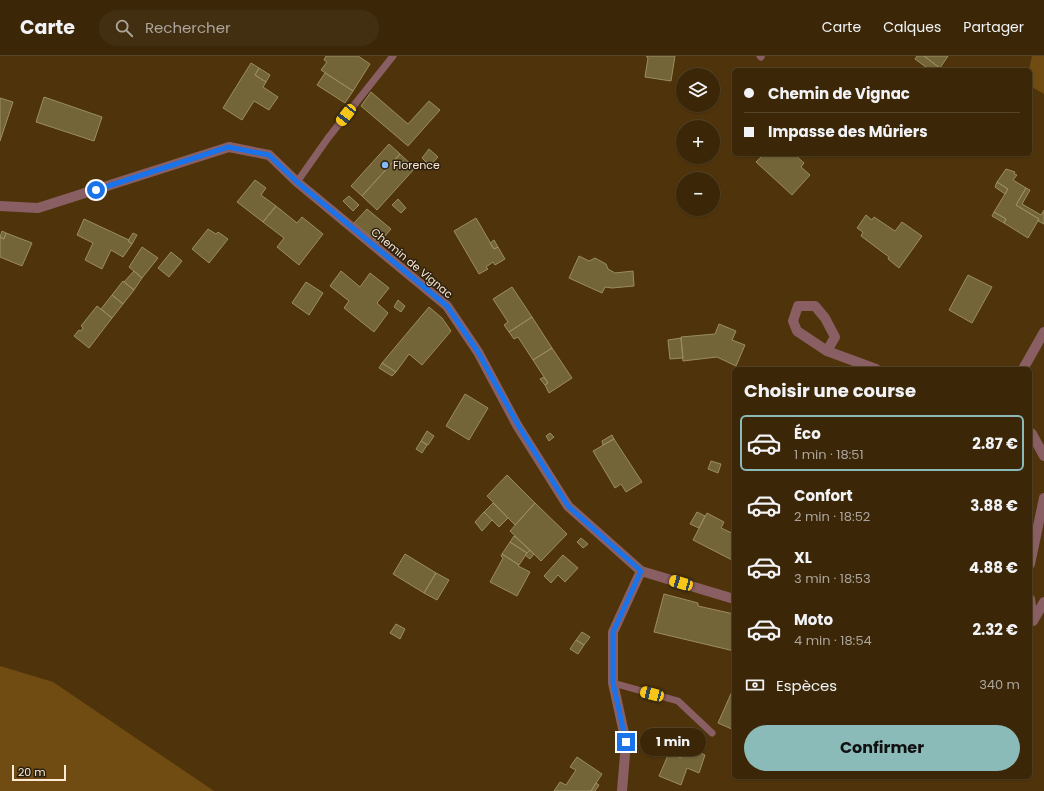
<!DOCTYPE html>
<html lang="fr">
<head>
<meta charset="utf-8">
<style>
	body { margin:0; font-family:Poppins,sans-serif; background:#422f12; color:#f1f3f6; height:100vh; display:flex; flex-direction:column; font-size:15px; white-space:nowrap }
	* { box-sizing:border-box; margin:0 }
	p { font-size:13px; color:#aca59c }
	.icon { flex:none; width:22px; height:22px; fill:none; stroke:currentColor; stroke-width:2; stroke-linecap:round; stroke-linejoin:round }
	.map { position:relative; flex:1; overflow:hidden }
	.drawer { position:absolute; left:732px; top:311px; width:300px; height:412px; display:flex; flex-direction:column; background:#3b2708; border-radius:6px; box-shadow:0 1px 3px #0004,0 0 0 1px #544429 }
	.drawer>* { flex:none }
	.guide { position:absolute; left:732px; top:12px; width:300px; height:88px; border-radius:6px; box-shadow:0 1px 3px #0004,0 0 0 1px #544429; display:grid; align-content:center; height:88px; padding:0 12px; background:#3b2708 }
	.fabs { position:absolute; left:676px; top:12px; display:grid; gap:8px }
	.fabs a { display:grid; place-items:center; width:44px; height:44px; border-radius:50%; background:#3b2708; box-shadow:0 1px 3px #0004,0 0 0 1px #544429; font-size:20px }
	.scale { position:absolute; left:12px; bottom:10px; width:54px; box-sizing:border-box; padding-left:4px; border:2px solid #fae9d4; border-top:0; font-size:11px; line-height:14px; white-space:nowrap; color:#fae9d4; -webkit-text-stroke:3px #2b1f0f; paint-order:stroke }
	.end { position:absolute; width:18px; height:18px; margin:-9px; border:5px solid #1a73e8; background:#fff; box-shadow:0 0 0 2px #fff }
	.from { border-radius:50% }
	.bubble { position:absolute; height:28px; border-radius:14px; background:#3b2708; box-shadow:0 1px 3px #0004,0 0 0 1px #544429; font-size:13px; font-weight:700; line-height:28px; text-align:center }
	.car { position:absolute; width:12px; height:24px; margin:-12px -6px; border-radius:5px; box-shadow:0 0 3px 1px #0007; background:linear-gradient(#f5c518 24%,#345 0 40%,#f5c518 0 76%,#345 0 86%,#f5c518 0) }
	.guide b { display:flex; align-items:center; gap:14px; height:38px; font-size:15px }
	.guide b+b { border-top:1px solid #544429 }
	.guide i { width:10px; height:10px; background:#f1f3f6 }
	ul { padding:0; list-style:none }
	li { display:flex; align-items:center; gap:12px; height:56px; margin:0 8px 6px; padding:0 4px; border:2px solid transparent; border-radius:6px }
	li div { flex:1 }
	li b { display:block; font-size:15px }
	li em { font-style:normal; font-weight:700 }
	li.current { border-color:#8bbbb9 }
	li>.icon { width:36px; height:36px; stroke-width:1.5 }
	h2 { padding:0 12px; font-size:18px; line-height:48px }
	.pay { display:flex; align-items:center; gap:10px; height:44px; padding:0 12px; font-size:15px }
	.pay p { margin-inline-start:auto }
	.primary-button { display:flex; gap:8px; margin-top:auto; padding:8px 12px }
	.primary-button a { flex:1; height:46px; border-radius:24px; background:#8bbbb9; color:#111; font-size:16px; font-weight:700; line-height:46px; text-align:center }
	header { display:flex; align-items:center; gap:24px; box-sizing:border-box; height:56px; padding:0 20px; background:#3b2708; border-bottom:1px solid #544429 }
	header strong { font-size:19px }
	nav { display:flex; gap:22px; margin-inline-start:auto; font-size:14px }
	.search { width:280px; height:36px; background:#422f12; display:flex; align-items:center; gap:10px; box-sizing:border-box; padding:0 14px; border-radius:22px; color:#aca59c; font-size:15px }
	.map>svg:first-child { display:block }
	.green { fill:#714c12 }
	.building { fill:#736537; stroke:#9b8d5e }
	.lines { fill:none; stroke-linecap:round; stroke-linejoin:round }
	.lane { stroke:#8a5f63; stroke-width:7 }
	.street { stroke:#8a5f63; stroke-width:10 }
	.route { stroke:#1a73e8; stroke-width:5 }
	.poi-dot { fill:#85bbfb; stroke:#2b1f0f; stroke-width:1.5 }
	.labels { text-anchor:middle; stroke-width:3; stroke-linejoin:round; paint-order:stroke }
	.poi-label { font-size:11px; fill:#fae9d4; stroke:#2b1f0f; text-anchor:start }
	.street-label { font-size:11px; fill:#fae9d4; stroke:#2b1f0f }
</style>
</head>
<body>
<header>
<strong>Carte</strong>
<div class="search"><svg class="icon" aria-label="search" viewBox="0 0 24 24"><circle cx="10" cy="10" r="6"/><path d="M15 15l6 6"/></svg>Rechercher</div>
<nav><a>Carte</a><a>Calques</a><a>Partager</a></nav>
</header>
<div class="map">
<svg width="1044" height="735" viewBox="0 0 1044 735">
	<rect width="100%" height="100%" fill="#4f340b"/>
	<path class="green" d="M1032,0h12v38l-14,-8 -1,-16z
		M0,610l53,16 161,109h-214z"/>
	<path class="building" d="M326,0h32l12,8 -17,27 -32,-21 6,-8 -3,-2z
		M646,0h29l-4,25 -26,-4 3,-19z
		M917,0h7l16,12 -2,2h-8l-15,-11z
		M924,0h24l-8,12z
		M251,7l8,5 -4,7 11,7 -3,5 15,10 -9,13 -15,-9 -12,19 -19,-12z
		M259,12l11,7 -4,7 -11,-7z
		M325,17l28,18 -8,12 -28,-18z
		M371,36l37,32 21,-23 11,9 -32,36 -47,-40z
		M44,41l58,20 -8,24 -58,-19z
		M0,42l13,4 -13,39z
		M389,88l11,10 -38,42 -11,-10z
		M429,93l9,8 -8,9 -8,-8z
		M400,98l15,14 -38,42 -15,-14z
		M764,98h30l10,9 -3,4 9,8 -18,20 -36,-33z
		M1006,113l9,3 -1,2 3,1 -4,5 13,8 -10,17 23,14 -11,19 -24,-15 2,-4 -12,-7 14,-23 -11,-7z
		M255,124l11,8 -5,7 15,11 -13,16 -26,-20z
		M997,126l11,7 -3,5 -10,-7z
		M1026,132l4,2 -8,14 19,11 3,-5v14l-6,-3 1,-2 -23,-14z
		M349,140l10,9 -6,6 -10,-10z
		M398,143l8,9 -5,5 -9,-8z
		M276,150l21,17 5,-6 21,17 -24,31 -22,-18 7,-9 -21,-16z
		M367,153l24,20 -12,14 -25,-20z
		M994,156l12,7 -2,4 -12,-7z
		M866,159l6,5 2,-3 21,14 7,-9 20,14 -23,32 -11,-9 1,-2 -28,-21 2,-4 -6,-4z
		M476,162l18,31 4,-2 7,12 -10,6 -2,-3 -7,5 2,2 -9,5 -25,-43z
		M84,163l45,21 -1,1 4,3 -9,13 -12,-7 -9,19 -17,-9 8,-17 -16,-8z
		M208,173l8,5 2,-2 10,7 -19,24 -17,-14z
		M2,175l4,2 -2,6 -4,-2z
		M6,177l26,10 -10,23 -22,-9v-20l4,2z
		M133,177l4,2 -5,9 -4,-3z
		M494,184l4,7 -4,2 -4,-6z
		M142,191l16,11 -16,20 -13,-11z
		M171,196l11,9 -13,16 -11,-9z
		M579,200l10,5 6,-3 11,6 2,5 7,4 18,-2 1,15 -22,2 -7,-1 -3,6 -33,-15z
		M134,215l8,7 -8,12 -10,-8z
		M341,215l19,16 10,-14 19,15 -12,15 11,10 -14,19 -30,-24 5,-7 -19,-15z
		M968,219l24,12 -20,36 -23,-13z
		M123,225l11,9 -11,14 -11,-9z
		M306,226l17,11 -14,22 -17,-12z
		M512,231l20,30 -23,15 -5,-7 4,-3 -15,-23z
		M112,239l11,9 -11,14 -11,-9z
		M398,244l7,6 -4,6 -7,-5z
		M97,250l15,12 -23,30 -15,-12 5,-6 2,1 2,-3 -2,-2z
		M429,251l13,11 9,13 -29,34 -13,-11 -13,18 -14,-9z
		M532,261l20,31 -19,12 -15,-23 -4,2 -5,-7z
		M719,268l17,7 -4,9 13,5 -9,21 -19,-9 -34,4 -2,-24 34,-3z
		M681,282l2,20 -13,1 -2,-19z
		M552,292l20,30 -23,15 -4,-8 3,-2 -15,-23z
		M382,307l14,9 -4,4 -13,-8z
		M544,321l4,6 -3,2 -5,-6z
		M465,338l23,14 -19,32 -23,-14z
		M427,375l7,5 -6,9 -7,-4z
		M550,377l4,4 -5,4 -3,-5z
		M612,379l2,4 -11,6 -1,-4z
		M614,383l28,43 -16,10 -5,-8 -6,4 -22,-37z
		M421,385l6,4 -5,8 -6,-4z
		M711,405l10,3 -3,9 -10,-4z
		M507,419l28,28 -20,22 -28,-29z
		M493,447l15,15 -9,9 -15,-15z
		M535,447l32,31 -26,27 -31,-30z
		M484,456l8,8 -10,11 -7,-9z
		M697,456l8,4 -6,12 -9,-4z
		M707,457l17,9 -3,6 13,6v27l-41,-21z
		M514,480l16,14 -3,3 -17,-11z
		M581,482l7,6 -5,4 -6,-6z
		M510,486l17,11 -8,12 -17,-11z
		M530,494l4,4 -4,5 -5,-4z
		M405,498l31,19 -12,20 -31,-19z
		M502,498l17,11 -1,1 12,6 -13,24 -27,-14 13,-24 -2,-2z
		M563,499l15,13 -13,14 -7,-7 -7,8 -7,-7z
		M436,517l13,7 -12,20 -13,-7z
		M664,538l34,9v3l36,8v37l-80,-19z
		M396,568l9,5 -5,10 -10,-6z
		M582,576l8,5 -6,8 -8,-5z
		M576,584l8,5 -6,9 -8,-5z
		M734,631v43l-16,-7z
		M686,691l19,8 -6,18 -12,-5 -6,17 -22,-9 10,-23 12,5z
		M577,701l25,17 -11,17h-37l6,-9 6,3 10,-15 -6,-3z
		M596,727l3,2 -4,6h-4z"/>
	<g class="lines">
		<path class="lane" d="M760,0l1,1
			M297,126l31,-44 65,-82
			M613,627l65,18 34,32"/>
		<path class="street" d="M0,150l38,2 191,-61 40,8 28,27 150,124 31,46 39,73 51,81 73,65 93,28
			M827,295l8,-14 -10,-19 -10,-12h-17l-5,15 4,10 30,20 49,18
			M1023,313l21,-37
			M1030,376l2,2 12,22
			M1030,508l14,-66
			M1030,543l3,22 11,-19
			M622,735l4,-49 -13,-59v-51l28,-61"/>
	</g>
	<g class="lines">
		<path class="route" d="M96,134l132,-43 41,8 28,27 150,124 31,46 40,73 50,81 73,65 -28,61v51l13,59"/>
	</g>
	<circle class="poi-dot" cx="385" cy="109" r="4"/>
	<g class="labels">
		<g class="poi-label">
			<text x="393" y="113">Florence</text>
		</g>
		<g class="street-label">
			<text transform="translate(412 207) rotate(40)" y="4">Chemin de Vignac</text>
		</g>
	</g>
</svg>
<div class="fabs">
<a><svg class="icon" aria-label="layers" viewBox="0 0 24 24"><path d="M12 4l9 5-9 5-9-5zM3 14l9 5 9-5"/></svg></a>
<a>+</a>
<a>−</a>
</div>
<div class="scale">20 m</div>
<i class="end from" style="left:96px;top:134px"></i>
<i class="end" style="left:626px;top:686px"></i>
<div class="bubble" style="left:640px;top:672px;width:66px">1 min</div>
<i class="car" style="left:346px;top:59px;rotate:218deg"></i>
<i class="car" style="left:681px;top:527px;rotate:286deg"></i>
<i class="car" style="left:652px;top:638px;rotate:285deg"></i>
<div class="guide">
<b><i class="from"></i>Chemin de Vignac</b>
<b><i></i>Impasse des Mûriers</b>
</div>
<section class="drawer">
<h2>Choisir une course</h2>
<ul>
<li class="current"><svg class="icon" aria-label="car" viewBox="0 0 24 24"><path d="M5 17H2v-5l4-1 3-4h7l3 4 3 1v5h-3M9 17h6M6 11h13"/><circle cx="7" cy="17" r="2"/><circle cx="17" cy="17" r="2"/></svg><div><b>Éco</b><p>1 min · 18:51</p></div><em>2.87 €</em></li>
<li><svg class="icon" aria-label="car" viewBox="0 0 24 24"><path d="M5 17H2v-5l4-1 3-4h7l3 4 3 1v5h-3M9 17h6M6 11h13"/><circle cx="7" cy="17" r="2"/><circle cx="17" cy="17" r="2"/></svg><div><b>Confort</b><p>2 min · 18:52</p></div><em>3.88 €</em></li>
<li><svg class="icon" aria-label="car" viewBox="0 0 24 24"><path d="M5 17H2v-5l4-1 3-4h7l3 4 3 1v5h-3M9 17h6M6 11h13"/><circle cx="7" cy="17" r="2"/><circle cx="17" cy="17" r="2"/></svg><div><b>XL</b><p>3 min · 18:53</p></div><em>4.88 €</em></li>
<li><svg class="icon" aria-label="car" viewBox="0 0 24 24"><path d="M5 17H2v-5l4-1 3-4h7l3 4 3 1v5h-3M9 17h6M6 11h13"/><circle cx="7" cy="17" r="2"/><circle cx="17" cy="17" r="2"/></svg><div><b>Moto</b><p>4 min · 18:54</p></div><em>2.32 €</em></li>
</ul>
<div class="pay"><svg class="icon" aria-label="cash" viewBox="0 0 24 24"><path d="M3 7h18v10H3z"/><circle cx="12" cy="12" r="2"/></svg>Espèces<p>340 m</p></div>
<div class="primary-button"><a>Confirmer</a></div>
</section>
</div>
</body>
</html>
